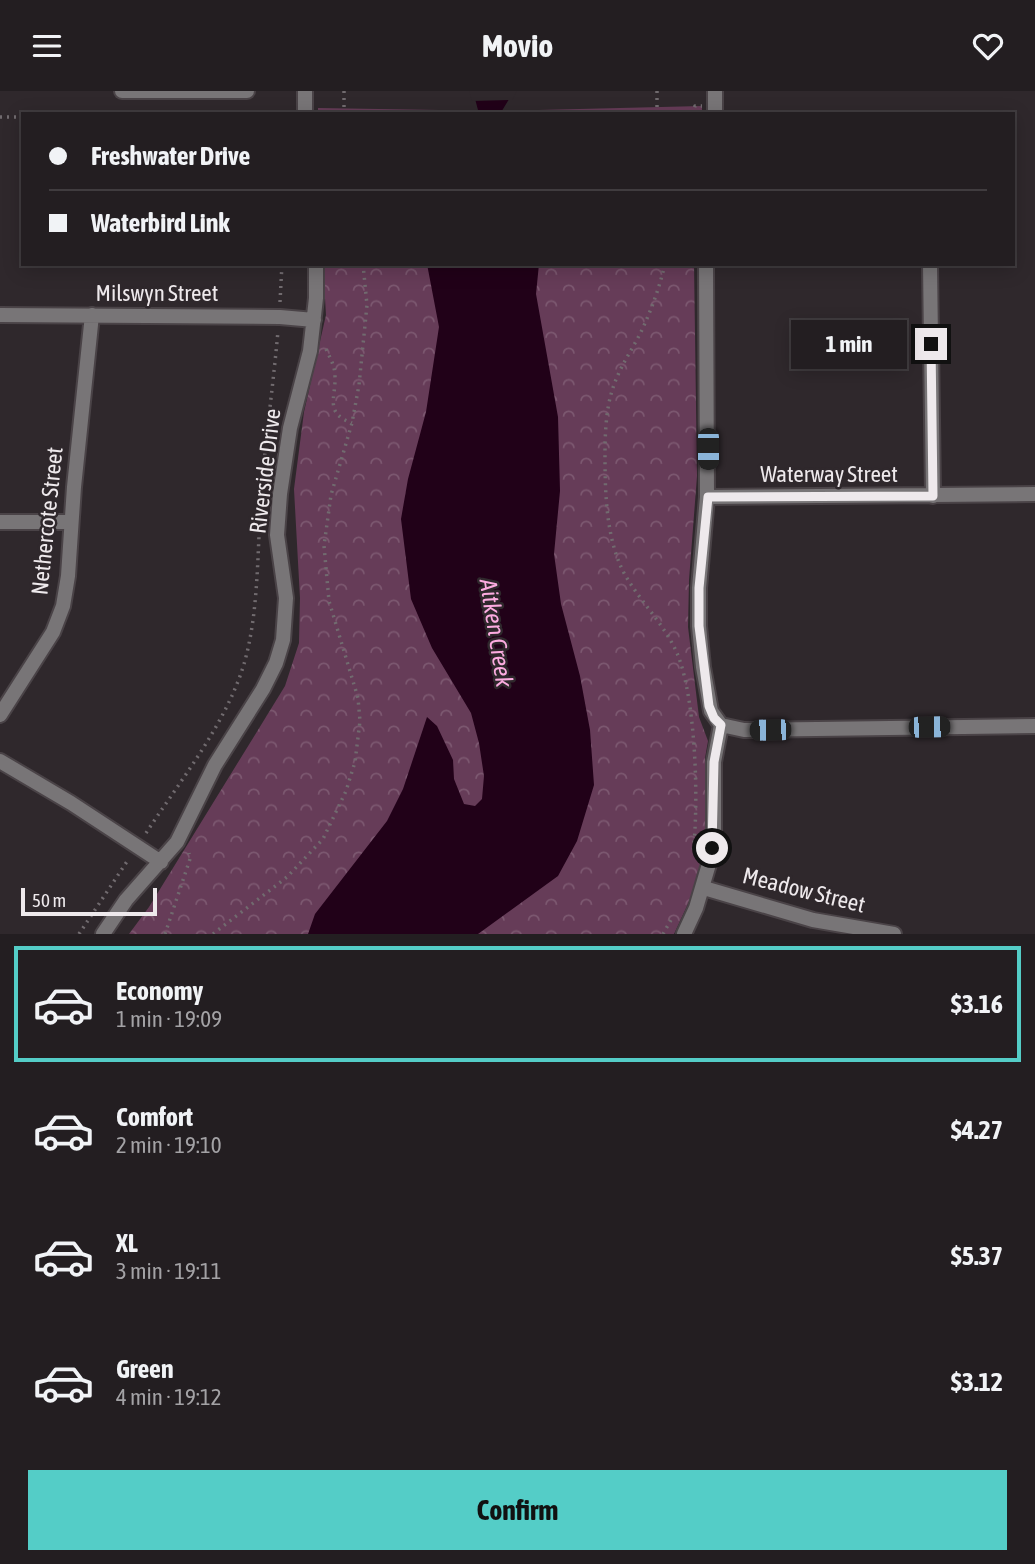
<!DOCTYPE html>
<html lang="en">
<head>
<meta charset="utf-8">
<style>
	body { margin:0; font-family:"Asap Condensed",sans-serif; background:#2f2b2e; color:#f1f3f6; height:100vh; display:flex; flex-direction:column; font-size:26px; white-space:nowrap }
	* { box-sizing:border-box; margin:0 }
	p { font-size:23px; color:#a3a2a5 }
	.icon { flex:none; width:38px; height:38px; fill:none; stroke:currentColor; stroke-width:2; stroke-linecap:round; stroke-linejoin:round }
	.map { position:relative; height:843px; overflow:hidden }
	.drawer { display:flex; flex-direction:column; background:#231e21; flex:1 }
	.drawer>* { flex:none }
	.hud { position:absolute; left:21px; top:21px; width:994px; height:154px; border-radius:0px; box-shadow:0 4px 18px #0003,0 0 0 2px #403c3f; display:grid; align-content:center; height:154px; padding:0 28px; background:#231e21 }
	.scale { position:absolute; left:21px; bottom:18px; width:136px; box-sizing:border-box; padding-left:7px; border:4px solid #eee9ec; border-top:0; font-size:19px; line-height:24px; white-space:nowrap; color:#eee9ec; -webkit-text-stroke:5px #2f282c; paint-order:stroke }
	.end { position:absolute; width:32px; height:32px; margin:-16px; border:9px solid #eee9ec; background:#111; box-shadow:0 0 0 4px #111 }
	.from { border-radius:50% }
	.bubble { position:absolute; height:49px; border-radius:0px; background:#231e21; box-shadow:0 4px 18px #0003,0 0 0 2px #403c3f; font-size:23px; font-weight:700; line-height:49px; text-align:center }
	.car { position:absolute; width:21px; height:42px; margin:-21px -10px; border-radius:9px; box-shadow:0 0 5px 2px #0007; background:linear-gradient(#222 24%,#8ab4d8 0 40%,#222 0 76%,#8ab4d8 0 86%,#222 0) }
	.hud b { display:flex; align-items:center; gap:24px; height:66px; font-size:26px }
	.hud b+b { border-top:2px solid #403c3f }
	.hud i { width:18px; height:18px; background:#f1f3f6 }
	ul { padding:12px 0 0; list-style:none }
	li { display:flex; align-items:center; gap:21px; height:116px; margin:0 14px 10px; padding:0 14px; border:4px solid transparent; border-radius:0px }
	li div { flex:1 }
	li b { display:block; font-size:26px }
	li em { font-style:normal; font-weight:700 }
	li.current { border-color:#54cdc7 }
	li>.icon { width:63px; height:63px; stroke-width:1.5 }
	.cta { display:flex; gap:14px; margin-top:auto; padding:14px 28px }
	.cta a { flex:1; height:80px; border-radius:0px; background:#54cdc7; color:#111; font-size:28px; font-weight:700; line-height:80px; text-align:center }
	header { display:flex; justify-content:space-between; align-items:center; height:91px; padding:0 28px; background:#231e21; font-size:32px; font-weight:700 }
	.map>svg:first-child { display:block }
	.park { fill:url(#park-crowns) }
	.water { fill:#210118 }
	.pier { fill:#2f282c }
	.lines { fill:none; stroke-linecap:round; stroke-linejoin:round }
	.minor-casing { stroke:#4a4347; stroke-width:18 }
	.tertiary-casing { stroke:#4a4347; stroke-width:18 }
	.path { stroke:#716b6f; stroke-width:3.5; stroke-dasharray:2 5; stroke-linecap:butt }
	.minor { stroke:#787577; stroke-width:14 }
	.tertiary { stroke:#787577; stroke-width:14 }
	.route { stroke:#eee9ec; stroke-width:9 }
	.labels { text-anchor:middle; stroke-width:5; stroke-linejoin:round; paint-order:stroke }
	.street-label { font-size:23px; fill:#eee9ec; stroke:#2f282c }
	.water-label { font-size:24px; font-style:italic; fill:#fcabe0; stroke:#2f282c }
</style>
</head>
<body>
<header><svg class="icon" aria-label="menu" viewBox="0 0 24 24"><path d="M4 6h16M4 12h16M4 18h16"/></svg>Movio<svg class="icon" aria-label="heart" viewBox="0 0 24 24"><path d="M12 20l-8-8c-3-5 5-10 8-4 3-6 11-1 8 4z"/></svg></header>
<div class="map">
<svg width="1035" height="843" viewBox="0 0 1035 843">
	<defs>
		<pattern id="park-crowns" width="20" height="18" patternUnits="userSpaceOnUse" patternTransform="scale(1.75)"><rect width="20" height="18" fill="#663c58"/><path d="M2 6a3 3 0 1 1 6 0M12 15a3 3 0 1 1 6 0" fill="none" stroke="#7c5870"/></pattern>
	</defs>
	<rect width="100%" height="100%" fill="#2f282c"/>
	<path class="park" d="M702,15v8h-384v-6l181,3z
		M323,173h371l3,212 -8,104 -1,47 11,90 9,24 -3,17v74l-4,32 -8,29 -19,41h-545l20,-27 136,-221 14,-43 1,-45 -6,-109 10,-77 22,-97z"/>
	<path class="water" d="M473,0h41l-14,23h-24l2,-4z
		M427,173h112l-3,30 22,123 2,74 -6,63 7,50 19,72 10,54 4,55 -17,56 -19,35 -80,58h-170l7,-20 72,-93 16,-32 24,-72 10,9 16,34 1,19 10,25 11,2 7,-7 2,-23 -5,-33 -8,-30 -39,-65 -21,-49 -10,-80 7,-40 18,-67 13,-85z"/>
	<path class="pier" d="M469,0h48l-5,9 -40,1z"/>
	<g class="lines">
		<defs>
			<path id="minor" d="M305,23v-23
				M715,23v-23
				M706,173l1,233 -8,91v38l4,41 8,44 10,14 23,5 291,-4
				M930,173l3,232
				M0,224l280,2 34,3
				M707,406l328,-3
				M0,431h71
				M0,624l53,-83 10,-26 5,-30 6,-89 18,-172
				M0,670l71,42 90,59
				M704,797l109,32 81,14
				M103,843l23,-34 51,-58 38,-77 48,-76 13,-26 7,-23 3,-42 -9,-63 3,-41 10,-66 20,-77 6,-53v-34
				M684,843l12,-26 13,-44 5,-29v-73l7,-37"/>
			<path id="tertiary" d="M122,0h125"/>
		</defs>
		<use href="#minor" class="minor-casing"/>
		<use href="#tertiary" class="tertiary-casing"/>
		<path class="path" d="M657,0v23
			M344,23v-23
			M693,23l2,-8h7
			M0,26h23
			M665,173c-6,25 -14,47 -25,70 -10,19 -22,36 -28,57 -6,19 -7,43 -7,63 0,41 1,94 25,129 15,23 36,45 47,70 19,45 22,151 16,200
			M280,211l2,-38
			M326,258c4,9 9,17 9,27 1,22 -11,37 17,47
			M146,742c34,-52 80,-109 98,-169 15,-52 13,-110 17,-164 4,-57 12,-113 17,-169
			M79,843l49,-74
			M165,843l25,-75 -1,-6
			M213,843l74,-57 36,-38 23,-48 9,-29 5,-41 -2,-23 -29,-97 -5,-55 7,-51 21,-72 7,-38 8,-80 -4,-41
			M663,843l8,-14"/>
		<use href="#minor" class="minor"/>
		<use href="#tertiary" class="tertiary"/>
	</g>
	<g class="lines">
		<path class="route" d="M712,757l2,-86 7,-37 -7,-7 -5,-12 -10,-80v-38l9,-91 225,-1 -2,-152"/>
	</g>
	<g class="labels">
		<g class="street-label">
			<text x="157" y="210">Milswyn Street</text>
			<text transform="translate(265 380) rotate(-83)" y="8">Riverside Drive</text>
			<text x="829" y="391">Waterway Street</text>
			<text transform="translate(47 430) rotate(-84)" y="8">Nethercote Street</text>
			<text transform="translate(804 799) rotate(14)" y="8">Meadow Street</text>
		</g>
		<g class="water-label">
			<text transform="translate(496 542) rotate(81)" y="8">Aitken Creek</text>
		</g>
	</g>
</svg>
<div class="scale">50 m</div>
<i class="end from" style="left:712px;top:757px"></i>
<i class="end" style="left:931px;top:253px"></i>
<div class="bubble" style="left:791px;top:229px;width:116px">1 min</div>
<i class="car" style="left:708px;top:358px;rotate:180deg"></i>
<i class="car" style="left:929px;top:636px;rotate:89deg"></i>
<i class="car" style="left:770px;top:639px;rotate:269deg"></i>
<div class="hud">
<b><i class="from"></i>Freshwater Drive</b>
<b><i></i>Waterbird Link</b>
</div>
</div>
<section class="drawer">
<ul>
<li class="current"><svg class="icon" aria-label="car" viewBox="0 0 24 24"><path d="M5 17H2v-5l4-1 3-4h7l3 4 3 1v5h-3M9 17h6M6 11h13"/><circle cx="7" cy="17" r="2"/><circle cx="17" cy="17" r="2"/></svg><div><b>Economy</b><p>1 min · 19:09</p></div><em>$3.16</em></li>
<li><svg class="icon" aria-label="car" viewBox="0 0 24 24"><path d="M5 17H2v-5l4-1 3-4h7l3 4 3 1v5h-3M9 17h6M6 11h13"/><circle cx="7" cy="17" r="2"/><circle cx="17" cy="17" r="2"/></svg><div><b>Comfort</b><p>2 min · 19:10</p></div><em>$4.27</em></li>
<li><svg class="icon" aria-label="car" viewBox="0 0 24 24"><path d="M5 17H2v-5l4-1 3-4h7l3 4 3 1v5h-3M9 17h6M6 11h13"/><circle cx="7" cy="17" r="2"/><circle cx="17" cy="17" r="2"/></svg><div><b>XL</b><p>3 min · 19:11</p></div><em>$5.37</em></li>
<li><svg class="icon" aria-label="car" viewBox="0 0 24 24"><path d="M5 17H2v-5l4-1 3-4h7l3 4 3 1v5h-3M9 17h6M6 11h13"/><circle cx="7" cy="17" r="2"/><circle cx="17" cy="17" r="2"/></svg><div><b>Green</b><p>4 min · 19:12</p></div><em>$3.12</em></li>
</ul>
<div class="cta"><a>Confirm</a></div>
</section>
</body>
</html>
